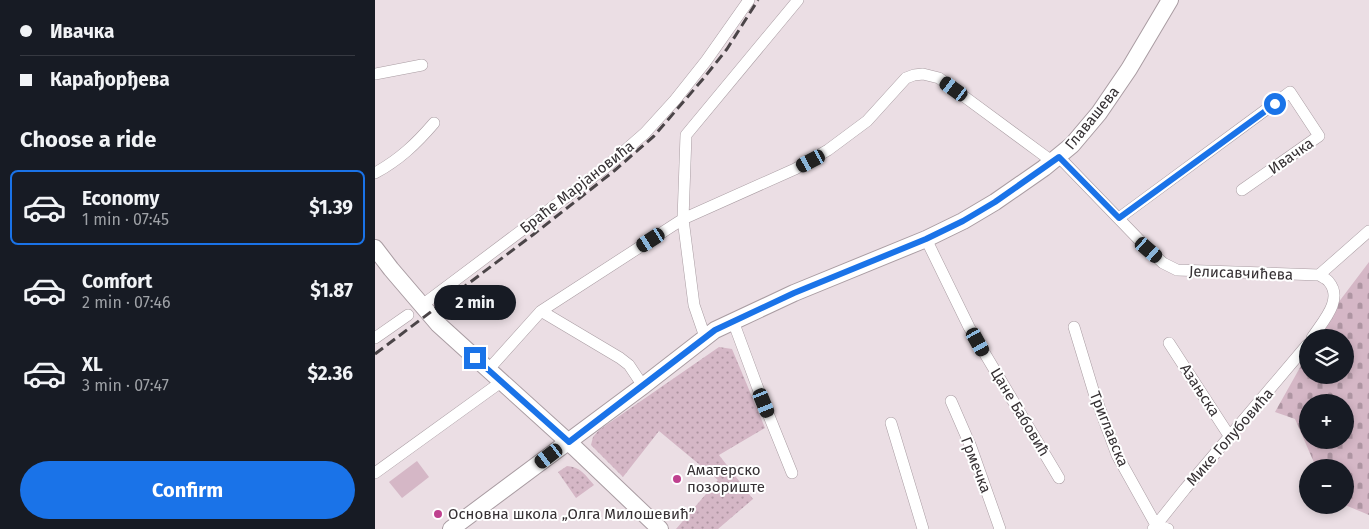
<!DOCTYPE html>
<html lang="en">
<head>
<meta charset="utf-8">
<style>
	body { margin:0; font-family:"Fira Sans",sans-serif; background:#242831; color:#f1f3f6; height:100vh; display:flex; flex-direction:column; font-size:19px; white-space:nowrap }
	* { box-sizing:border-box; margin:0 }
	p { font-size:16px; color:#9ea1a6 }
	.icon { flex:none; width:28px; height:28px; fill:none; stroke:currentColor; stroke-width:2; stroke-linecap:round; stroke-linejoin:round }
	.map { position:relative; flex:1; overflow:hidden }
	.panel { display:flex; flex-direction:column; background:#171b24; width:375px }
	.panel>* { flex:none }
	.guide { display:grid; align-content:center; height:110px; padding:0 20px; background:#171b24 }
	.tools { position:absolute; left:924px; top:329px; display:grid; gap:10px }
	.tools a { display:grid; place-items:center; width:55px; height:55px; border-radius:50%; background:#171b24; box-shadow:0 2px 8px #0003; font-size:25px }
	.end { position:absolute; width:22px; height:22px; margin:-11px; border:6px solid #1a73e8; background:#fff; box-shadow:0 0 0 2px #fff }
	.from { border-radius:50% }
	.bubble { position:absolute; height:35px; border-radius:18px; background:#171b24; box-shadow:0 2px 8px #0003; font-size:16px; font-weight:700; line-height:35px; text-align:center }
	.car { position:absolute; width:15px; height:30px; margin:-15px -8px; border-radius:6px; box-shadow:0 0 4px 1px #0007; background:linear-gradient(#222 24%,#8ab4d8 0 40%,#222 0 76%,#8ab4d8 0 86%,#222 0) }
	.guide b { display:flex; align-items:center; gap:18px; height:48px; font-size:19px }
	.guide b+b { border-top:1px solid #363941 }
	.guide i { width:12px; height:12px; background:#f1f3f6 }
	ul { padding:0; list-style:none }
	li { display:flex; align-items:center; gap:15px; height:75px; margin:0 10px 8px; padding:0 10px; border:2px solid transparent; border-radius:8px }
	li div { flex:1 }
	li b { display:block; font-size:19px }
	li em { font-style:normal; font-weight:700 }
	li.selected { border-color:#1a73e8 }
	li>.icon { width:45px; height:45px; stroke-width:1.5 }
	h2 { padding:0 20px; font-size:22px; line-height:60px }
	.button { display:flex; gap:10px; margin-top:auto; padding:10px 20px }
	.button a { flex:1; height:58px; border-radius:30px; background:#1a73e8; color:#fff; font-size:20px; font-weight:700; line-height:58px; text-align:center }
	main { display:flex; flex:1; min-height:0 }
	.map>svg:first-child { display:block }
	.grass { fill:url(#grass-dots) }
	.cemetery { fill:url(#cemetery-stones); fill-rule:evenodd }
	.pitch { fill:#d5b7c6 }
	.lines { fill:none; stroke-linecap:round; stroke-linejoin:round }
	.minor-casing { stroke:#a99ca2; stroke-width:12 }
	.secondary-casing { stroke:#a99ca2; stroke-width:18 }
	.minor { stroke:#fff; stroke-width:11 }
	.secondary { stroke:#fff; stroke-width:16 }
	.rail { stroke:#4b4548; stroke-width:3; stroke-dasharray:10 5; stroke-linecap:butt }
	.route { stroke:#1a73e8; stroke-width:6 }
	.poi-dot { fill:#bf418f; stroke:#fff; stroke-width:2 }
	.labels { text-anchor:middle; stroke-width:4; stroke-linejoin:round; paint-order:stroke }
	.street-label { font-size:15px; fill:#363134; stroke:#fff }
	.poi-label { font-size:15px; fill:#363134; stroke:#fff; text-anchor:start }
</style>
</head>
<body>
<main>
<section class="panel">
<div class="guide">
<b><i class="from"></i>Ивачка</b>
<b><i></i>Карађорђева</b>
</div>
<h2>Choose a ride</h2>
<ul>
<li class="selected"><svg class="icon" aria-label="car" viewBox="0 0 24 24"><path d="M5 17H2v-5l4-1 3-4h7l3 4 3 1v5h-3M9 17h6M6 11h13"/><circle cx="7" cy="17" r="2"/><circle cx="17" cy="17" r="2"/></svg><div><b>Economy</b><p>1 min · 07:45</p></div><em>$1.39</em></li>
<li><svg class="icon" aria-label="car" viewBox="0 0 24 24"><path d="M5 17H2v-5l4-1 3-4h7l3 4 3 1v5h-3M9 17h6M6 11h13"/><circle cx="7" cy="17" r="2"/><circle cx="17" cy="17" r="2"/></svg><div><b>Comfort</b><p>2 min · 07:46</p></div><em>$1.87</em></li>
<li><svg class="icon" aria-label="car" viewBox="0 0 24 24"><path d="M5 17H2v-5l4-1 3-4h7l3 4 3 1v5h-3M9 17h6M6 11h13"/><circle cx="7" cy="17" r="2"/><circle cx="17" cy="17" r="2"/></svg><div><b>XL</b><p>3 min · 07:47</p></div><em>$2.36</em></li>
</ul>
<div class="button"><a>Confirm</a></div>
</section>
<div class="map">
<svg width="994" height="529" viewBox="0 0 994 529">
	<defs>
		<pattern id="grass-dots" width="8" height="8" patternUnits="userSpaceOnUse" patternTransform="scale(1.25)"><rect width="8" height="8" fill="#d5b7c6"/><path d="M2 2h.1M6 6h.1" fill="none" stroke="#ae95a2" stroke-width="1.8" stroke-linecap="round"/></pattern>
		<pattern id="cemetery-stones" width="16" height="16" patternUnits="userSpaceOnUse" patternTransform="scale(1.25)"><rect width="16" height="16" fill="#d5b7c6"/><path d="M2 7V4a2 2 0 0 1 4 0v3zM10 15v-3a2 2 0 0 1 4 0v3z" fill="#ae95a2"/></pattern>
	</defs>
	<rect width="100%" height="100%" fill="#ebdee4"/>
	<path class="grass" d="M344,347l13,2 33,79 -46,27 34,44 -35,30h-42l42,-49 -59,-49 -36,46 -32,-32 2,-8 6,-7z
		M192,466c14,1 18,9 27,19l-18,13 -18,-26z"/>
	<path class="cemetery" d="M994,262v253l-24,-10v-37l-29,-1 -21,-48 -20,-7 32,-57v20h38v-37l-28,-1 18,-30zM932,402h38v38h-38z"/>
	<path class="pitch" d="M42,461l12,16 -27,21 -13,-16z"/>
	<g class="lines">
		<defs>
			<path id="minor" d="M0,74l47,-9
				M684,157l90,93 14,13 14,7 142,5
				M0,173c24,-13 41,-29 59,-50
				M744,218l171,-126 29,44 -77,54
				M551,239l43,88 90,151
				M944,275l50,-44
				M46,306l185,-139 39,-34 30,-33 31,-39 43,-61
				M166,311l79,47 9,7 14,21
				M358,321l24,65 35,87
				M699,327l20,66 23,62 39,70 12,4
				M330,337l-11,-32 -11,-86 3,-84 112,-135
				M0,338l33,-23
				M937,338c10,-16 32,-38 17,-56 -2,-3 -7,-5 -10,-7
				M794,343l61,94
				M113,370l53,-59 142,-92 112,-50 33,-19 39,-29 39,-43 8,-3 9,-1 16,4 114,84
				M576,401l20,46 29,82
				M516,423l32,106
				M0,473l126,-91
				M778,529l32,-40 122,-144"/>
			<path id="secondary" d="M0,248l16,21 47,55 137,124 85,81
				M76,529l192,-143 72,-56 79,-37 132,-54 37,-18 32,-19 49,-34 28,-23 27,-32 30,-44 41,-69"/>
		</defs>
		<use href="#minor" class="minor-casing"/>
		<use href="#secondary" class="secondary-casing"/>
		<use href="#minor" class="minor"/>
		<use href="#secondary" class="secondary"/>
		<path class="rail" d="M0,354l159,-120 80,-63 40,-35 49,-57 24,-30 31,-49"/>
	</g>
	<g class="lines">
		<path class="route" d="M100,358l94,84 146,-112 79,-37 132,-54 37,-18 32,-19 64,-45 60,61 156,-114"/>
	</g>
	<g class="poi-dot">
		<circle cx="302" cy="479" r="5"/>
		<circle cx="63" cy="514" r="5"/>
	</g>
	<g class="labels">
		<g class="street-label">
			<text transform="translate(717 118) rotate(-51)" y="5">Главашева</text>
			<text transform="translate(916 156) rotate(-35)" y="5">Ивачка</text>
			<text transform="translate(202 187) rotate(-38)" y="5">Браће Марјановића</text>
			<text transform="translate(866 273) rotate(2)" y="5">Јелисавчићева</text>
			<text transform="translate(825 390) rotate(57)" y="5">Азањска</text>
			<text transform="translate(645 412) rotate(59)" y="5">Цане Бабовић</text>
			<text transform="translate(734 429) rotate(68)" y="5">Триглавска</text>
			<text transform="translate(855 437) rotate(-49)" y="5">Мике Голубовића</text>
			<text transform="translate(601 465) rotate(69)" y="5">Грмечка</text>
		</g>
		<g class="poi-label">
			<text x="312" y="475">Аматерско<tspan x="312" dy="17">позориште</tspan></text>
			<text x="73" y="519">Основна школа „Олга Милошевић”</text>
		</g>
	</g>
</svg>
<div class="tools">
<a><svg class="icon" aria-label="layers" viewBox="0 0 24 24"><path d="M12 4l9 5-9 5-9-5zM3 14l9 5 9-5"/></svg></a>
<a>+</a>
<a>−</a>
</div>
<i class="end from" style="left:900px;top:104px"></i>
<i class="end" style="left:100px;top:358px"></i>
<div class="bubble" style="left:59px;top:285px;width:82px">2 min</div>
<i class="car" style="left:579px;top:89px;rotate:306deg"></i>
<i class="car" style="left:436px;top:161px;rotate:242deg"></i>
<i class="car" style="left:276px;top:240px;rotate:237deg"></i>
<i class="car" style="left:774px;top:250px;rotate:131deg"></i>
<i class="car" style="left:603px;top:342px;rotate:151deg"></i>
<i class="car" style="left:389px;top:403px;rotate:158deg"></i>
<i class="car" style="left:174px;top:456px;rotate:233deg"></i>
</div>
</main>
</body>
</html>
